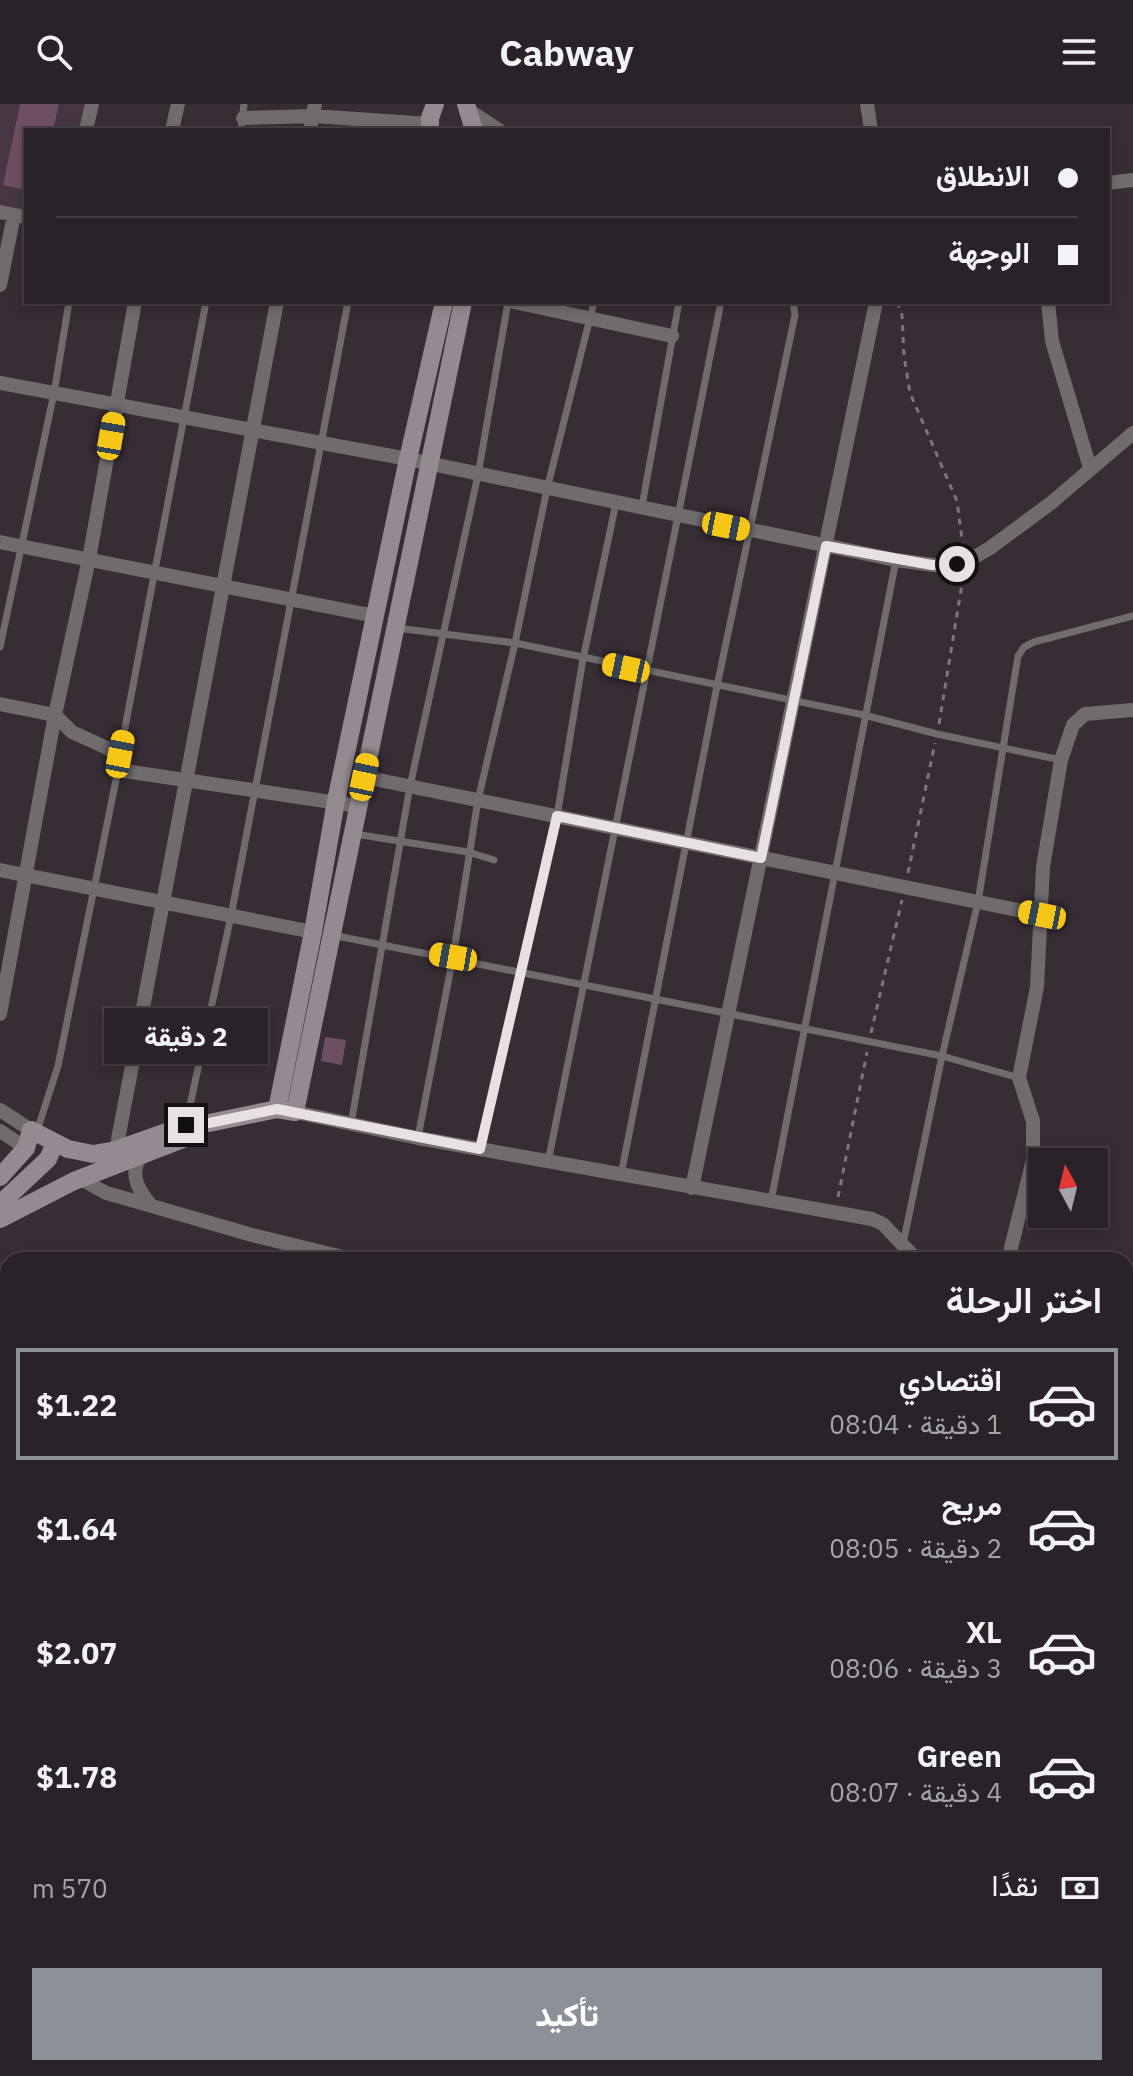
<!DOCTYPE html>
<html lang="ar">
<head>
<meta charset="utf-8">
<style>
	body { margin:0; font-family:"IBM Plex Sans",Vazirmatn,sans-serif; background:#312a30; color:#f1f3f6; direction:rtl; height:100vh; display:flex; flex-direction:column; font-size:30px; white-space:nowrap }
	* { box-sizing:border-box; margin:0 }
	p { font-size:26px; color:#a5a4a8 }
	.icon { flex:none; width:44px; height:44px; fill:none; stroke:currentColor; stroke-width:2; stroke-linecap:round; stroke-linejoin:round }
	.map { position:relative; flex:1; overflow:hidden; direction:ltr }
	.drawer { position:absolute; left:0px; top:1148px; width:1134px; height:824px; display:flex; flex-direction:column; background:#292228; border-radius:24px 24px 0 0; box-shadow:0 4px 12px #0003,0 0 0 2px #453f45; direction:rtl }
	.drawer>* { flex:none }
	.guide { position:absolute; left:24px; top:24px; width:1086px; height:176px; border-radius:0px; box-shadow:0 4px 12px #0003,0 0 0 2px #453f45; direction:rtl; display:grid; align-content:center; height:176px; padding:0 32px; background:#292228 }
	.needle { width:52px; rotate:353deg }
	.fabs { position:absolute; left:1028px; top:1044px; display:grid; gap:16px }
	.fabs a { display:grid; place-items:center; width:80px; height:80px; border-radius:0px; background:#292228; box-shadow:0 4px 12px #0003,0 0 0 2px #453f45; font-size:40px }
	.end { position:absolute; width:36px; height:36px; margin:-18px; border:10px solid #e7e1e6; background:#111; box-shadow:0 0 0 4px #111 }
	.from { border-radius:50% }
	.bubble { position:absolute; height:56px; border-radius:0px; background:#292228; box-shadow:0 4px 12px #0003,0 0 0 2px #453f45; font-size:26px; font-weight:800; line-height:56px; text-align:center; direction:rtl }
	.car { position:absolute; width:24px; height:48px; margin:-24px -12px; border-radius:10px; box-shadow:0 0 6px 2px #0007; background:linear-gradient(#f5c518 24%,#345 0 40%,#f5c518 0 76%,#345 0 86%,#f5c518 0) }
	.guide b { display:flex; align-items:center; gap:28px; height:76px; font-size:30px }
	.guide b+b { border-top:2px solid #453f45 }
	.guide i { width:20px; height:20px; background:#f1f3f6 }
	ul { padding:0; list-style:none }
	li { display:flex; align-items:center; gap:24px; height:112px; margin:0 16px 12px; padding:0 16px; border:4px solid transparent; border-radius:0px }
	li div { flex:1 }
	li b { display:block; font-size:30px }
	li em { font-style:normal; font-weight:800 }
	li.selected { border-color:#8c9099 }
	li>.icon { width:72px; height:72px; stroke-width:1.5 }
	h2 { padding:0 32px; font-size:36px; line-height:96px }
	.pay { display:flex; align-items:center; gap:20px; height:88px; padding:0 32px; font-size:30px }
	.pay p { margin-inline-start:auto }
	.cta { display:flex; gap:16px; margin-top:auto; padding:16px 32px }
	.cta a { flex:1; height:92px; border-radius:0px; background:#8c9099; color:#fff; font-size:32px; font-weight:800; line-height:92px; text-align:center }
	header { display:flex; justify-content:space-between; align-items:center; height:104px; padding:0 32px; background:#292228; font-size:36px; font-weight:800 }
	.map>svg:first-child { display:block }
	.built { fill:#453641 }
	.building { fill:#6d4e65 }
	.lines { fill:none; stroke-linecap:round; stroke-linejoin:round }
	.path { stroke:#7e767d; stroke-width:3; stroke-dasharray:6 6; stroke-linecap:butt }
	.lane { stroke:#706b6f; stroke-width:7 }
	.street { stroke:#706b6f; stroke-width:14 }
	.secondary { stroke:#938b91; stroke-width:18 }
	.highway { stroke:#c7bbc4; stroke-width:24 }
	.route { stroke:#e7e1e6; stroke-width:10 }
</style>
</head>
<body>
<header><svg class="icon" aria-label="menu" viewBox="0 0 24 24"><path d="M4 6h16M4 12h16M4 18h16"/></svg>Cabway<svg class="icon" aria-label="search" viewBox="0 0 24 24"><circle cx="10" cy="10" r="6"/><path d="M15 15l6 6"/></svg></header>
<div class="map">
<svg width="1133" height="1972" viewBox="0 0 1133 1972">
	<rect width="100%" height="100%" fill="#372d35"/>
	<path class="built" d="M0,0h89l-5,26h-58v87l-26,-5z"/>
	<path class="building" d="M20,0h39l-6,26h-27v60l-23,-5z
		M325,933l21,3 -4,25 -21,-4z"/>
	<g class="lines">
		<path class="path" d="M897,198l5,13 2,41 6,37 47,108 6,46
			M939,620l24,-146
			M908,769l27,-130
			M871,929l31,-133
			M838,1093l29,-145"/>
		<path class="lane" d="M241,26l3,-26
			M642,402l37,-204
			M397,524l118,15 349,72 73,19 124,26
			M0,543l54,-254 15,-91
			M120,650l86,-452
			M355,730l113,18 26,8
			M332,831l610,121 77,22
			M186,1020l45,-208 117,-614
			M351,1020l59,-338 68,-311 30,-173
			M37,1027l21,-65 60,-296
			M418,1033l35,-180 25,-157 37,-157 32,-154 47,-187
			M480,1045l77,-333 26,-157 33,-156
			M548,1058l173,-860
			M621,1071l96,-489 78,-371 -2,-13
			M771,1097l125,-641
			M903,1140l39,-188 36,-154 40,-246 6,-9 10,-5 99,-26"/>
		<path class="street" d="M867,0l4,26
			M470,7l29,19
			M243,14l70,-2 117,8
			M86,26l6,-26
			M172,26l6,-26
			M310,26l5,-26
			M1108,79l25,-3
			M0,108l26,5
			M0,181l14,-70
			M514,198l158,34
			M1048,198l4,39 38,127
			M0,279l408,76 488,101 45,6 25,-4 24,-14 61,-45 82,-70
			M0,438l375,74
			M0,600l55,11 17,17 48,22 -2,16 240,36
			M364,673l678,138
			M0,766l313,62
			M0,910l55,-299 34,-156 46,-257
			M0,1006l31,20
			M295,1008l123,26 454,81 11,5 34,36
			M0,1027l26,17
			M116,1046l161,-848
			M141,1052c-12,17 -3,34 9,48
			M81,1075l25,14 18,5 128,37 103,25
			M692,1084l184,-886
			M1008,1156l25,-100v-39l-14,-43 18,-91 6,-120 18,-107 12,-35 12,-11 48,-4
			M1126,1233l6,-35"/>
		<path class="secondary" d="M466,0l8,26
			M430,26v-12l5,-14
			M277,1005l36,-177 23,-131 72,-342 36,-157
			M0,1073l26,-29 5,-18 37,19 25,5 23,-4 70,-25 23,-2 68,-14 18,3 168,-810
			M0,1100l48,-45 7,-16
			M0,1115l74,-38 114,-44 9,-6"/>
		<path class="highway" d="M0,1771l8,9
			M0,1801l8,9
			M0,1842l8,9
			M0,1874l8,9
			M103,1964l7,8
			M144,1964l7,8"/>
	</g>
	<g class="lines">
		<path class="route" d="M186,1021l23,-2 68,-14 203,40 77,-333 204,42 65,-312 106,19 25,-1"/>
	</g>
</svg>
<div class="fabs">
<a><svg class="needle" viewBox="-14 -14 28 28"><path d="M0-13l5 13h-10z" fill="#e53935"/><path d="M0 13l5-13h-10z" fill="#a5a4a8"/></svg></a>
</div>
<i class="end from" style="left:957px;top:460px"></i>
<i class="end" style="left:186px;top:1021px"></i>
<div class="bubble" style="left:104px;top:904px;width:164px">2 دقيقة</div>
<i class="car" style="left:111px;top:332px;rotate:10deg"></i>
<i class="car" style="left:726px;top:422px;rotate:101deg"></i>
<i class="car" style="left:626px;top:564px;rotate:282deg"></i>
<i class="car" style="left:120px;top:650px;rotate:11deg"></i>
<i class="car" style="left:364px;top:673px;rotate:12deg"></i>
<i class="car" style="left:1042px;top:811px;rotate:281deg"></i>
<i class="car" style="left:453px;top:853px;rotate:280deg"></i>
<div class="guide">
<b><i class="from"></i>الانطلاق</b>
<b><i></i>الوجهة</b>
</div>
<section class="drawer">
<h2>اختر الرحلة</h2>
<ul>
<li class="selected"><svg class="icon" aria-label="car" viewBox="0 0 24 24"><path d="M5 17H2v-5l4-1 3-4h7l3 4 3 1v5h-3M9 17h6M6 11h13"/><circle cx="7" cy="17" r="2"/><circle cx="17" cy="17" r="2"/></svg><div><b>اقتصادي</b><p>1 دقيقة · 08:04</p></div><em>$1.22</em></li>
<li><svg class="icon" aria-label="car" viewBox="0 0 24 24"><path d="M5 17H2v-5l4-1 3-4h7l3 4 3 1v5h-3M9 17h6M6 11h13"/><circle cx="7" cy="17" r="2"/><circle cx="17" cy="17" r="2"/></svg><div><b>مريح</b><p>2 دقيقة · 08:05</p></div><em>$1.64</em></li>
<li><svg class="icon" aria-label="car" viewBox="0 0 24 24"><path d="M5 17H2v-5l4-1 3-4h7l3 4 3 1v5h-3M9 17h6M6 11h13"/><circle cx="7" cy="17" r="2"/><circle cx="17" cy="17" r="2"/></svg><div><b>XL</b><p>3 دقيقة · 08:06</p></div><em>$2.07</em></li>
<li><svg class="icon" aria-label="car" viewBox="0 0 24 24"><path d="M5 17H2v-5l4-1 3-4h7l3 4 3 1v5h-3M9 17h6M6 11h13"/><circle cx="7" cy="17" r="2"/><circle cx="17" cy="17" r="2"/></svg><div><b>Green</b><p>4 دقيقة · 08:07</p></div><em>$1.78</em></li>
</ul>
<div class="pay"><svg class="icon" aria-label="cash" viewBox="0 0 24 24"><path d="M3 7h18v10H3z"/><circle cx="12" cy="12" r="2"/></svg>نقدًا<p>570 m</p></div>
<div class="cta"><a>تأكيد</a></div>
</section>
</div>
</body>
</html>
